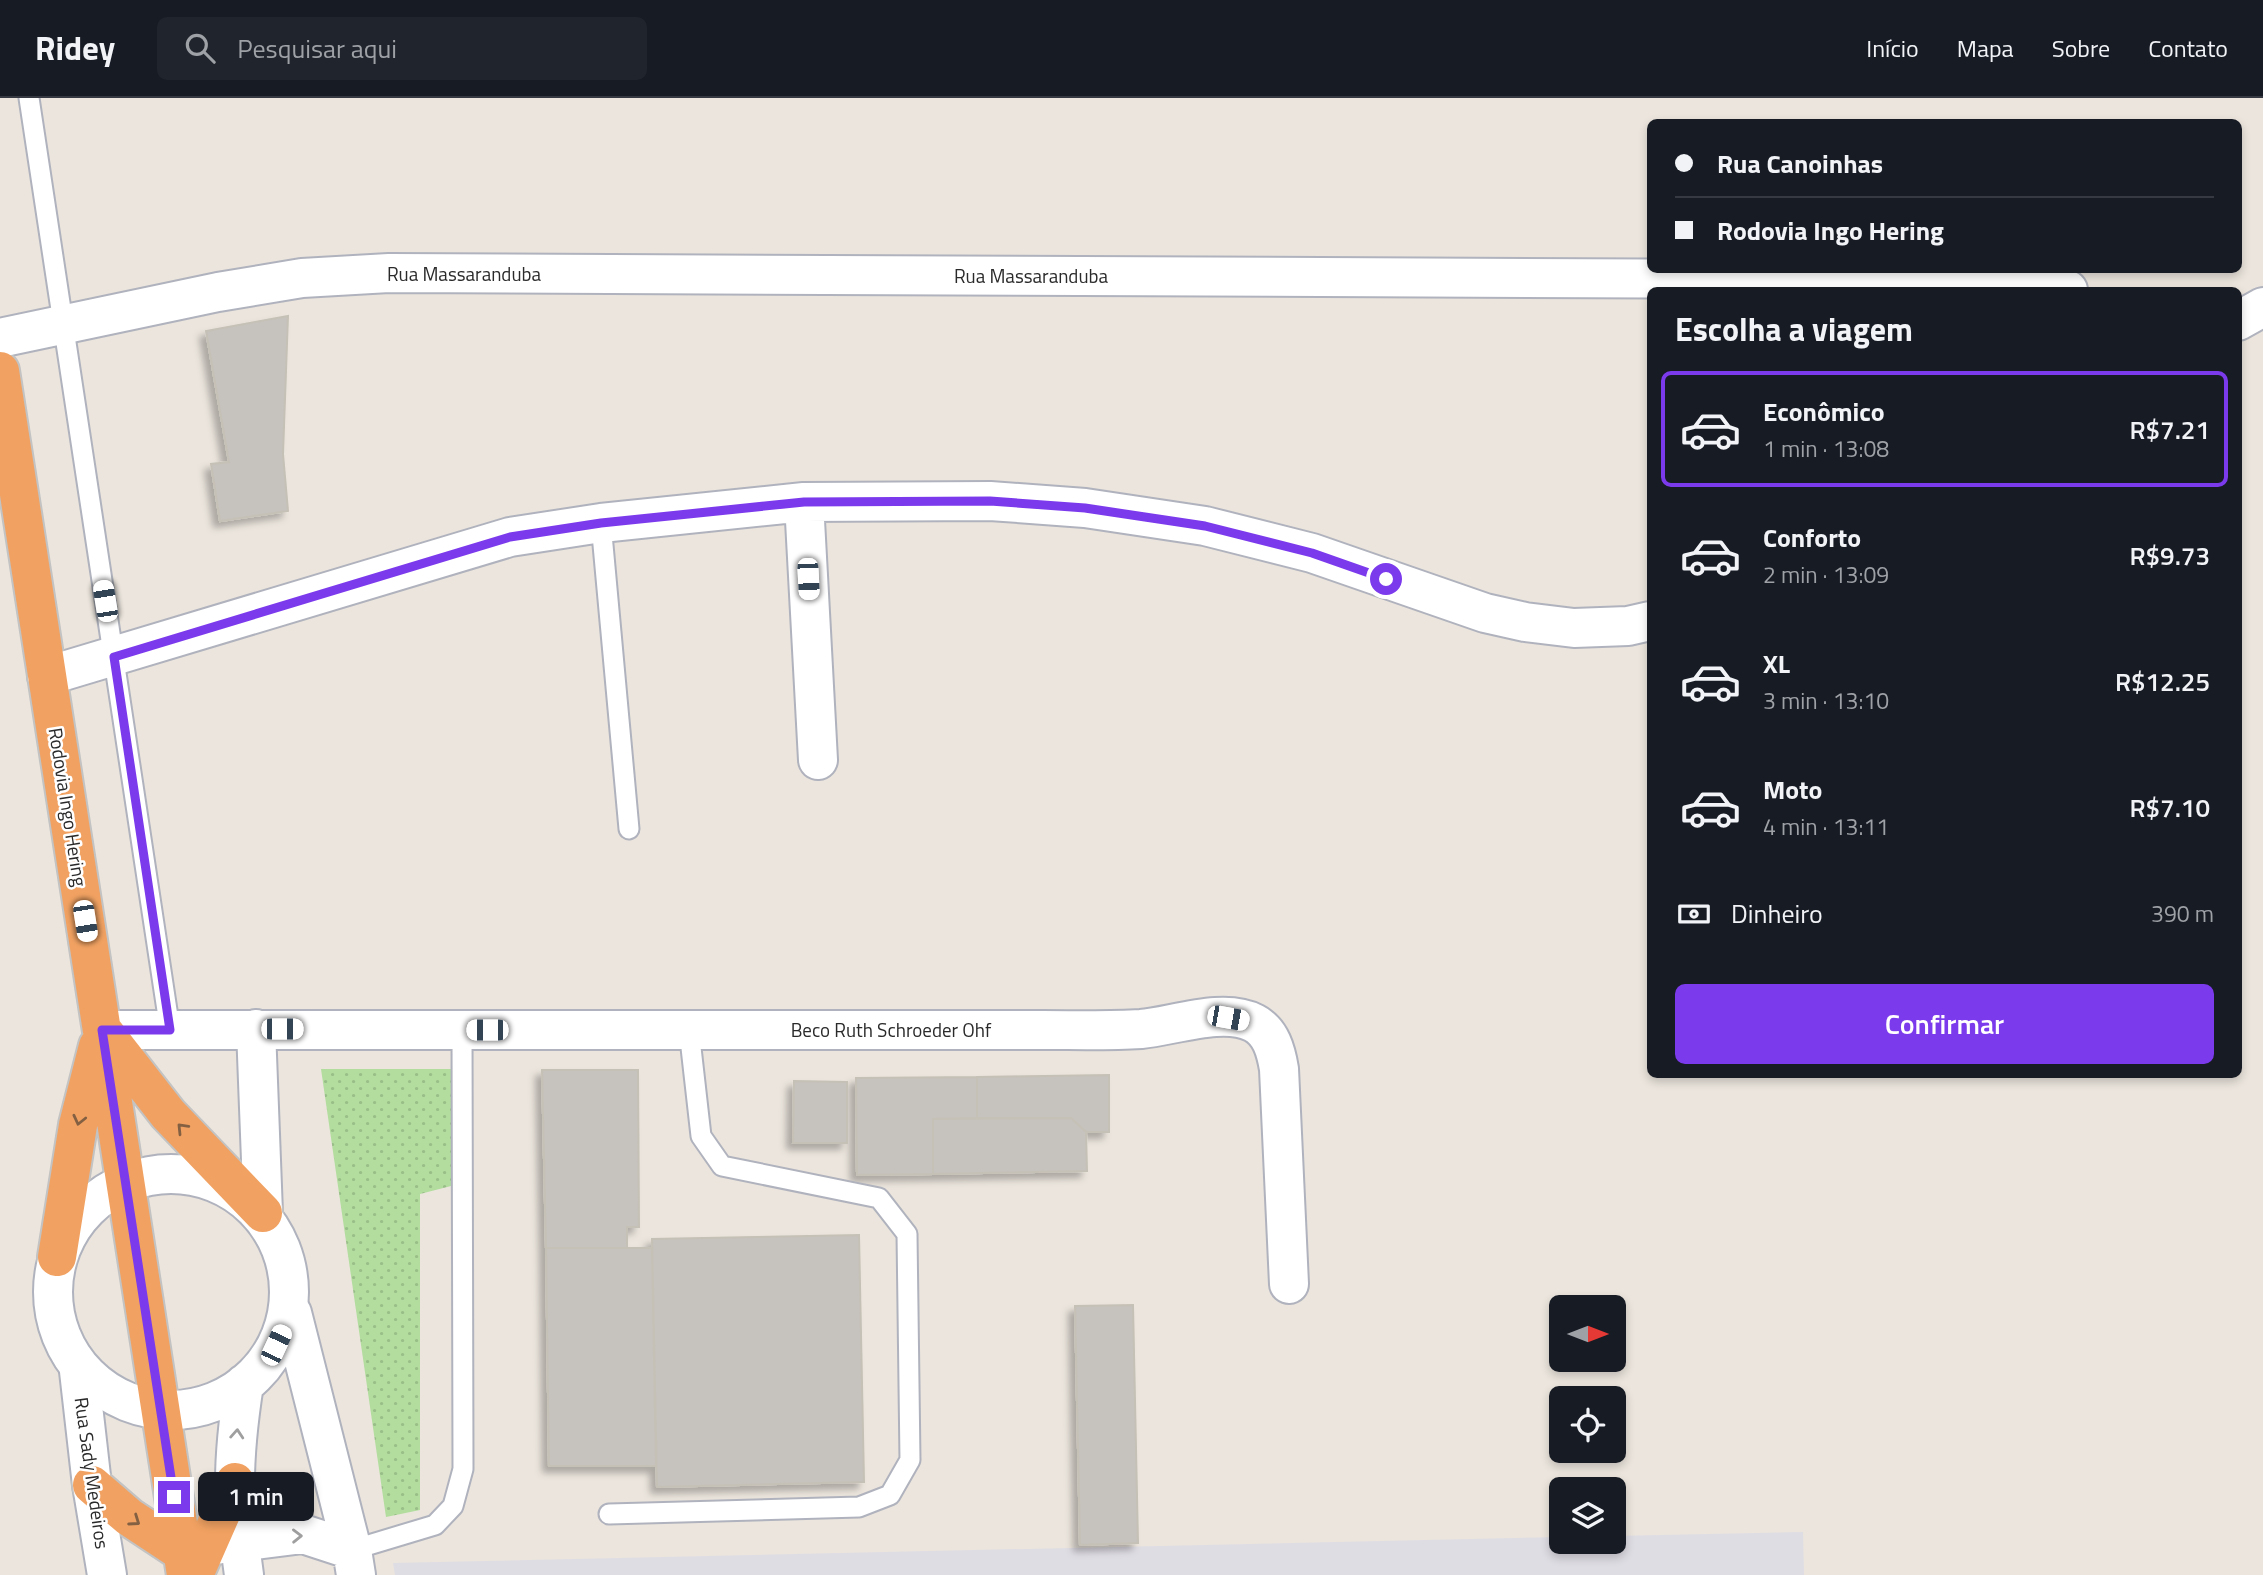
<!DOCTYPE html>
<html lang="pt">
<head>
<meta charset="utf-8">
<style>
	body { margin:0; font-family:"Titillium Web",sans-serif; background:#20242c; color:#f1f3f6; height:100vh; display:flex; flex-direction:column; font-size:26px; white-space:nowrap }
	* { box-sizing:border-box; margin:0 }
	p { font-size:23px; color:#9ea1a6 }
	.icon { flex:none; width:38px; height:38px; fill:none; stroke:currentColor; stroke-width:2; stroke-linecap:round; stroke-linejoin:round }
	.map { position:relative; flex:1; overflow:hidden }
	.sheet { position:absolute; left:1647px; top:189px; width:595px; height:791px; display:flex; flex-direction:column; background:#171b24; border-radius:10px; box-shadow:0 4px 10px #0003 }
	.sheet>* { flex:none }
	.hud { position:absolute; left:1647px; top:21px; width:595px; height:154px; border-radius:10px; box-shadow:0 4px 10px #0003; display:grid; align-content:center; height:154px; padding:0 28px; background:#171b24 }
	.needle { width:46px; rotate:90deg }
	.tools { position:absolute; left:1549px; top:1197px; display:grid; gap:14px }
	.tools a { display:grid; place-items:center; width:77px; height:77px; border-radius:10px; background:#171b24; box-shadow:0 4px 10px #0003; font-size:35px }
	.end { position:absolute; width:32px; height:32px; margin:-16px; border:9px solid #7c3aed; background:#fff; box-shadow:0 0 0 4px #fff }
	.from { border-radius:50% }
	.bubble { position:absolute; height:49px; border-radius:10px; background:#171b24; box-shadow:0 4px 10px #0003; font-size:23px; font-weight:600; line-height:49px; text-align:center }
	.car { position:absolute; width:21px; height:42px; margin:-21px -10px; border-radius:9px; box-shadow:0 0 5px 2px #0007; background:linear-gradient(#fff 24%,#345 0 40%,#fff 0 76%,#345 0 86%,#fff 0) }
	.hud b { display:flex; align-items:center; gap:24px; height:66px; font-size:26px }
	.hud b+b { border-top:2px solid #363941 }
	.hud i { width:18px; height:18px; background:#f1f3f6 }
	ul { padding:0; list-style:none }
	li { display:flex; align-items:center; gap:21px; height:116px; margin:0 14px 10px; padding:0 14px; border:4px solid transparent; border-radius:10px }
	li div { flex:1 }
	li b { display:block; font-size:26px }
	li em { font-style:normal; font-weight:600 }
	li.current { border-color:#7c3aed }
	li>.icon { width:63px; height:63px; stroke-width:1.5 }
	h2 { padding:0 28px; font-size:32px; line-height:84px }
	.pay { display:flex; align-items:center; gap:18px; height:77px; padding:0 28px; font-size:26px }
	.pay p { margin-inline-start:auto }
	.primary-button { display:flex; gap:14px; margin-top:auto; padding:14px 28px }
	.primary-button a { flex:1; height:80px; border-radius:10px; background:#7c3aed; color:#fff; font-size:28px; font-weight:600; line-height:80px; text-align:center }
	header { display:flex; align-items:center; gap:42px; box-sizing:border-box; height:98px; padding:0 35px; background:#171b24; border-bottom:2px solid #363941 }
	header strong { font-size:33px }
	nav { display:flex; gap:38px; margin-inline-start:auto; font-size:24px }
	.search { width:490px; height:63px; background:#20242c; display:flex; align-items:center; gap:18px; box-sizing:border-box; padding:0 24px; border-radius:10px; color:#9ea1a6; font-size:26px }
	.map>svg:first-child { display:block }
	.industrial { fill:#dfdde4 }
	.grass { fill:url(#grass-dots) }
	.building { fill:#c6c2bd; stroke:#c6c1b7; stroke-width:2; filter:url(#shadow) }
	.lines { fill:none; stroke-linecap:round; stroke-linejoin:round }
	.lane-casing { stroke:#b0b3bd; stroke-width:23 }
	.street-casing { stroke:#b0b3bd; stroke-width:42 }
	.secondary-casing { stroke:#b0b3bd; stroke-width:42 }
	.highway-casing { stroke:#c3c3c3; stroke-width:42 }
	.lane { stroke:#fff; stroke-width:19 }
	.street { stroke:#fff; stroke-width:38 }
	.secondary { stroke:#fff; stroke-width:38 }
	.highway { stroke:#f1a262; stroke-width:38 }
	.oneway { stroke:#846043 }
	.oneway2 { stroke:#9f9f9f }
	.route { stroke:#7c3aed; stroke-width:9 }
	.labels { text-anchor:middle; stroke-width:5; stroke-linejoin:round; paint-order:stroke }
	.street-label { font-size:19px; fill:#2a2a2a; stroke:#fff }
</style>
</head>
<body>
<header>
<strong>Ridey</strong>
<div class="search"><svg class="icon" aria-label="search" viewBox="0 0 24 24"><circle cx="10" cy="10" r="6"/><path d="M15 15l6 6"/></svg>Pesquisar aqui</div>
<nav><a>Início</a><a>Mapa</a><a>Sobre</a><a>Contato</a></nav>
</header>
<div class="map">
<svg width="2263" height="1477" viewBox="0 0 2263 1477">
	<defs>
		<pattern id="grass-dots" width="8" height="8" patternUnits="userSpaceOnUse" patternTransform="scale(1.75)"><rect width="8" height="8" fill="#b2dd9e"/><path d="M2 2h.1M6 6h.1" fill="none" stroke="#99be88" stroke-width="1.8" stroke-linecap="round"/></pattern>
		<filter id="shadow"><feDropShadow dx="-6" dy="6" stdDeviation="3.5" flood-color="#0004"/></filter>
	</defs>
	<rect width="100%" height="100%" fill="#ebe5dd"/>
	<path class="industrial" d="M1803,1434l1,43h-1409l-2,-12 1168,-26v5h53v-6z"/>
	<path class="grass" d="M321,971h132l-2,117 -31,8v316l-34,7z"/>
	<path class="building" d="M288,218l-5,138 5,57 -68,10 -9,-57 18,-2 -23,-131z
		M542,972h96l1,157h-12v21h-81z
		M1109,977v57h-23l-15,-14h-94v-41z
		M977,979v41l-44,1v55l-76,1 -1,-97z
		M794,983l53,1v61h-54z
		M1071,1020l15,14 1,39 -154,3v-55z
		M859,1137l5,247 -207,5 -5,-248z
		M546,1150h106l4,218h-107z
		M1133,1207l5,238 -58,2 -5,-239z"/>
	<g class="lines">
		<defs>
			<path id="lane" d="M29,0l141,932
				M601,425l28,306
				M609,1416l250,-7 31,-12 20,-35 -3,-226 -28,-36 -157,-32 -21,-30 -12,-106
				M352,1452l83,-25 18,-19 10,-37 -1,-439"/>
			<path id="street" d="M2238,223l25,-14
				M0,240l218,-46 84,-14 87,-5 1599,7 58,6 22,4
				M804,404l14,258
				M47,578l463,-139 91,-14 203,-21 186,-1 95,7 120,18 107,27 173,60 40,9 49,6 54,-2 22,-5
				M256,931l7,184
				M102,932h941c33,0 66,1 98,-1 32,-3 83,-22 113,-6 17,9 22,28 25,46l10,215
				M292,1215l60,237 4,25
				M79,1273l13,114 15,90
				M207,1448l96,-12 49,16"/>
			<path id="secondary" d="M53 1194a118 118 0 1 1 236 0a118 118 0 1 1-236 0Z
				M244,1286c-5,32 -9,65 -9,98 0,31 5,62 9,93"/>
			<path id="highway" d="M0,273l186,1204
				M104,934l64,82 95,99
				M57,1159l21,-132 20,-79
				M92,1387l37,32 53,35
				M194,1477l41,-93"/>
		</defs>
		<use href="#lane" class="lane-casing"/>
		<use href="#street" class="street-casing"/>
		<use href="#secondary" class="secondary-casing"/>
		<use href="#highway" class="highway-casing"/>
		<use href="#lane" class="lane"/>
		<use href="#street" class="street"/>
		<use href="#secondary" class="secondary"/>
		<use href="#highway" class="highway"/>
	</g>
	<defs><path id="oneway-chevron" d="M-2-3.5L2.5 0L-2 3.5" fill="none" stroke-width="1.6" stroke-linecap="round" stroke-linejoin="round" transform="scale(1.75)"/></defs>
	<g class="oneway">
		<use href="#oneway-chevron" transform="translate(79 1022) rotate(103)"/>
		<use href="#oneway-chevron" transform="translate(182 1030) rotate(-134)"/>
		<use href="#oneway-chevron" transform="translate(135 1423) rotate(35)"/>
	</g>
	<g class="oneway2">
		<use href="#oneway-chevron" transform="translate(237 1336) rotate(-86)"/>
		<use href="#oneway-chevron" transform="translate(297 1438) rotate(-1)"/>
	</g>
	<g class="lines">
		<path class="route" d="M174,1399l-72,-467h68l-56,-373 396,-120 91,-14 203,-21 186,-1 95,7 120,18 107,27 74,26"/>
	</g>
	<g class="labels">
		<g class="street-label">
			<text x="464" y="183">Rua Massaranduba</text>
			<text x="1031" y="185">Rua Massaranduba</text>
			<text transform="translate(68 709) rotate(81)" y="7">Rodovia Ingo Hering</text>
			<text x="891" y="939">Beco Ruth Schroeder Ohf</text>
			<text transform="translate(92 1375) rotate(82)" y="7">Rua Sady Medeiros</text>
		</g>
	</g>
</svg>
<div class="tools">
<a><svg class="needle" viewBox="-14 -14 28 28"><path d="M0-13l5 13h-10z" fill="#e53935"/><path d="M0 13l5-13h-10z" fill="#9ea1a6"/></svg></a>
<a><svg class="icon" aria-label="locate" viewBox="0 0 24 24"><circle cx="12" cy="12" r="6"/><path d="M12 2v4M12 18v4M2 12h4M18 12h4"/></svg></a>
<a><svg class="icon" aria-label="layers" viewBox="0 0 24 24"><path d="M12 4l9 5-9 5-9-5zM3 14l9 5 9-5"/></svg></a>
</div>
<i class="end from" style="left:1386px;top:481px"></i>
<i class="end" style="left:174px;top:1399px"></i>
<div class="bubble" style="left:198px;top:1374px;width:116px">1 min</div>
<i class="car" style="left:808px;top:481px;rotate:177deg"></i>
<i class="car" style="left:105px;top:503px;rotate:351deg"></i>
<i class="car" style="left:85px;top:823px;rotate:171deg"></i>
<i class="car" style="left:1228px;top:920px;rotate:100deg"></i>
<i class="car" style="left:282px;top:931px;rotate:90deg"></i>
<i class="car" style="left:487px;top:932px;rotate:270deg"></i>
<i class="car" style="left:276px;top:1247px;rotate:25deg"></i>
<div class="hud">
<b><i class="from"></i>Rua Canoinhas</b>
<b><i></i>Rodovia Ingo Hering</b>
</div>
<section class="sheet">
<h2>Escolha a viagem</h2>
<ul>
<li class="current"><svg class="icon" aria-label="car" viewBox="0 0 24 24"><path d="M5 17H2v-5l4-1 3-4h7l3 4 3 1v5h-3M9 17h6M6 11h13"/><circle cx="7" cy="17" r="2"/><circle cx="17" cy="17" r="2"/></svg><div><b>Econômico</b><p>1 min · 13:08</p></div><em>R$7.21</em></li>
<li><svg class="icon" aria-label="car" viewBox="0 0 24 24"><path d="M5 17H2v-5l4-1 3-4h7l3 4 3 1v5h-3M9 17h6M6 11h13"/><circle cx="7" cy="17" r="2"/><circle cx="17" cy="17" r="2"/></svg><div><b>Conforto</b><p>2 min · 13:09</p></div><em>R$9.73</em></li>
<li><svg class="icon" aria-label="car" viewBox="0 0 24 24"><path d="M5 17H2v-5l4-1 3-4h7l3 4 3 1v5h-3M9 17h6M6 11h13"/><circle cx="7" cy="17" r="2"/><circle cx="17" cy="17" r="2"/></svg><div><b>XL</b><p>3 min · 13:10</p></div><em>R$12.25</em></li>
<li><svg class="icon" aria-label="car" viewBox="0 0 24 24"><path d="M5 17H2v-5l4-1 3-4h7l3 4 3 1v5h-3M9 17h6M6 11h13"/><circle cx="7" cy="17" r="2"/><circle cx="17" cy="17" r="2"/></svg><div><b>Moto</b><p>4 min · 13:11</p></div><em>R$7.10</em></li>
</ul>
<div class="pay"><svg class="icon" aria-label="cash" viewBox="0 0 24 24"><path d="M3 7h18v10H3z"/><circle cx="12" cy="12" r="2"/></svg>Dinheiro<p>390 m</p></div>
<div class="primary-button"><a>Confirmar</a></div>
</section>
</div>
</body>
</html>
